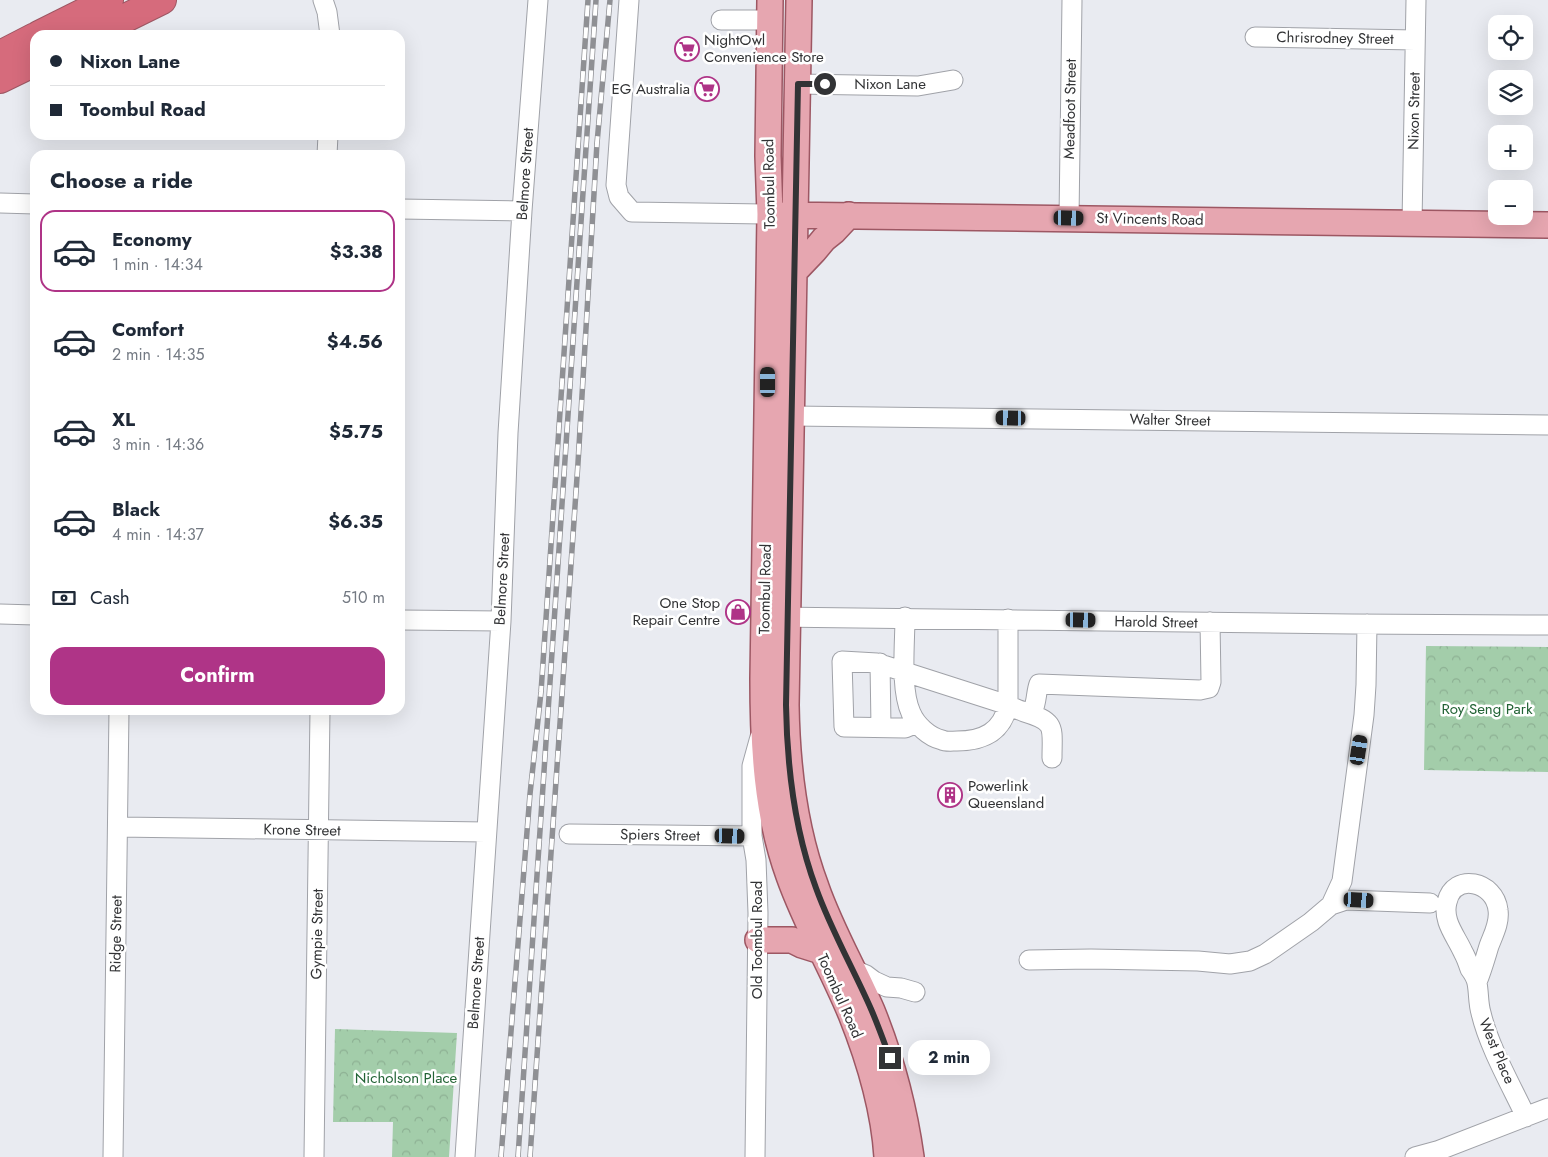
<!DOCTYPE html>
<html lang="en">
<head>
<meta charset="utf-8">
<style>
	body { margin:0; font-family:Jost,sans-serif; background:#f2f2f3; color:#1f2937; height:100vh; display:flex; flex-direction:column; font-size:19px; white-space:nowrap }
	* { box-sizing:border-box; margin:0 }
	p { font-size:16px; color:#747a83 }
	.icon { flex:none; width:28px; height:28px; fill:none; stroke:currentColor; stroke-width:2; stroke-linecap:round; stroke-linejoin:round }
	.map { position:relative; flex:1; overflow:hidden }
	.panel { position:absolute; left:30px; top:150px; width:375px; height:565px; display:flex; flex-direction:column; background:#fff; border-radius:15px; box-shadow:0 5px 20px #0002 }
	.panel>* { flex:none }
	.hud { position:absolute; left:30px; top:30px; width:375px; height:110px; border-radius:15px; box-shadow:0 5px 20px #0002; display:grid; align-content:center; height:110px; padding:0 20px; background:#fff }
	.buttons { position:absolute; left:1488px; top:15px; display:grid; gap:10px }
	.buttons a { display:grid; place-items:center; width:45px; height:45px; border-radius:10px; background:#fff; box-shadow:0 5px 20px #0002; font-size:25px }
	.end { position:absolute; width:22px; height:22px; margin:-11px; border:6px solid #323335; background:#fff; box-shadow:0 0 0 2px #fff }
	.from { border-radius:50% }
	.bubble { position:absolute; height:35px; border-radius:15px; background:#fff; box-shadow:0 5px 20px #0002; font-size:16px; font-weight:700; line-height:35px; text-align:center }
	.car { position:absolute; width:15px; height:30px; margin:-15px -8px; border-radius:6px; box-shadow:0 0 4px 1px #0007; background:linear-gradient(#222 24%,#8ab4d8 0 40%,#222 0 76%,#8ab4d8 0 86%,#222 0) }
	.hud b { display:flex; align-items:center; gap:18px; height:48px; font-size:19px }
	.hud b+b { border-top:1px solid #e0e1e3 }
	.hud i { width:12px; height:12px; background:#1f2937 }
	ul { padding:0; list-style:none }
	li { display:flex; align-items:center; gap:15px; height:82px; margin:0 10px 8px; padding:0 10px; border:2px solid transparent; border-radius:15px }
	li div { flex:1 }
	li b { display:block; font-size:19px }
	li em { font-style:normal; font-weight:700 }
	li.active { border-color:#af3487 }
	li>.icon { width:45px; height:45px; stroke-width:1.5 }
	h2 { padding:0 20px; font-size:22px; line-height:60px }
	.pay { display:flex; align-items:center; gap:12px; height:55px; padding:0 20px; font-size:19px }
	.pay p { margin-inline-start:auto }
	.cta { display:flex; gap:10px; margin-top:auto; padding:10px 20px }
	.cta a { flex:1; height:58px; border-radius:15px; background:#af3487; color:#fff; font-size:20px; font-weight:700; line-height:58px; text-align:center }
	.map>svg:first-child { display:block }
	.park { fill:url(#park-crowns) }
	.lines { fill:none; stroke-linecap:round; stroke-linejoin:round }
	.minor-casing { stroke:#a0a2a8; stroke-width:21 }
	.major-casing { stroke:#9d5763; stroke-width:28 }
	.highway-casing { stroke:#9d5763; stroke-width:30 }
	.minor { stroke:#fff; stroke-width:19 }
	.major { stroke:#e6a6b0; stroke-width:25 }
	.highway { stroke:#d66b7c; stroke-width:28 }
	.rail-casing { stroke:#8f9094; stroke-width:5.5 }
	.rail { stroke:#fff; stroke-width:4; stroke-dasharray:11; stroke-linecap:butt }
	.route { stroke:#323335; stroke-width:6 }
	.labels { text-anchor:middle; stroke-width:5; stroke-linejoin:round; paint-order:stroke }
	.street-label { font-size:15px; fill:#323335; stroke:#fff }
	.poi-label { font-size:15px; fill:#323335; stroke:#fff; text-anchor:start }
	.park-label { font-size:15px; fill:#226335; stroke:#fff }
</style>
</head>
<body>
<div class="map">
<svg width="1548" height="1157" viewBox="0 0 1548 1157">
	<defs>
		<pattern id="park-crowns" width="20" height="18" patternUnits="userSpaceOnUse" patternTransform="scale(1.25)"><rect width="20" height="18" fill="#a3cdaa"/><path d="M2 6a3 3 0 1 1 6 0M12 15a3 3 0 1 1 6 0" fill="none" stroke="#8db093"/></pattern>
	</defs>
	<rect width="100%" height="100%" fill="#e9ebf1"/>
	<path class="park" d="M1426,646l122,1v125l-124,-2z
		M335,1029l122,4 -8,124h-57l1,-35h-60z"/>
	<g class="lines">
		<defs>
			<path id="minor" d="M323,0l4,12 3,23
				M629,0l-13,185 3,12 13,15 138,2
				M721,20h49
				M1255,37l160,3
				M797,84l121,2 35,-6
				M327,155l1,-20
				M0,203l35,1
				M400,209l122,2
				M1069,218l3,-218
				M1412,223l4,-223
				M792,416l756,9
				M0,614l35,1
				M776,617l575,7 197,1
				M905,617c0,27 -5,72 6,96 5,12 18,24 31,27 4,2 10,1 15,1 26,0 45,-9 51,-36v-86
				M400,620l101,1
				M880,663l1,64
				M1024,712c33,10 28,15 28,46
				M917,723l-12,5 -61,-1 -2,-66 35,2 131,42c9,4 16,9 25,5 4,-9 3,-18 6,-26l161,6 9,-2 2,-6 -1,-60
				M118,827l368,5
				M569,834l183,2
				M1331,905l11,-24 22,-166 2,-30 1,-61
				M1029,960l62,-1 107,2 32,3 20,-3 15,-7 46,-32 20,-17 15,-5 84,3
				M852,969l14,6 8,6 13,6 14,1 14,4
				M1477,982c5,-12 8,-23 12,-36 4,-11 11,-23 9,-36 -3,-29 -44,-38 -51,-8 -5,19 9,34 16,50 3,5 5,11 7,17 3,4 6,9 7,14 2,10 1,20 4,30 8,34 30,72 45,104
				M113,1157l6,-447
				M314,1157l6,-447
				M465,1157l36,-536 7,-188 14,-222 16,-211
				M755,1157l3,-244 -2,-53 -4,-24v-70l8,-29
				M1415,1157l22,-6 111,-43"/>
			<path id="major" d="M770,0l-2,156 2,58 -7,465c0,66 3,134 26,197 17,48 43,92 62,138 18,45 33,95 36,143
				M799,0l-13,705c1,63 8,124 30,182 15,43 38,82 56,124 19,47 32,96 39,146
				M778,215l770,10
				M794,272l20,-21 10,-12 10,-8 15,-16
				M758,940h34l10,5 19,6"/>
			<path id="highway" d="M39,35l70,-35
				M91,35l71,-35
				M0,55l35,-18
				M0,79l35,-17"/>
		</defs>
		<use href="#minor" class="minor-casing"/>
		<use href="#major" class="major-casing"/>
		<use href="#highway" class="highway-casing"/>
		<use href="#minor" class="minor"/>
		<use href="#major" class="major"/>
		<use href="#highway" class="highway"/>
		<defs>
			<path id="rail" d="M501,1157l29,-363 11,-102 47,-692
				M518,1157l78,-1157
				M530,1157l48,-694 19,-320 13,-143"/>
		</defs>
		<use href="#rail" class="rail-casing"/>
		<use href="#rail" class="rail"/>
	</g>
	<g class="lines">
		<path class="route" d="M825,84h-27l-12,621c1,63 8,124 30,183 15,42 37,80 55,121 7,16 13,33 19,49"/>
	</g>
	<defs>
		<symbol id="supermarket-ring" viewBox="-11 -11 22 22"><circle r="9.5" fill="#fff" stroke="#af3487" stroke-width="1.5"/><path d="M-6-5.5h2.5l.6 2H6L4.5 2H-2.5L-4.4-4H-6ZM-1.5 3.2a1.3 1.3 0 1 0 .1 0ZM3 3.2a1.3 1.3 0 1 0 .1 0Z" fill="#af3487"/></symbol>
		<symbol id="shop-ring" viewBox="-11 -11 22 22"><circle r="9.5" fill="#fff" stroke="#af3487" stroke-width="1.5"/><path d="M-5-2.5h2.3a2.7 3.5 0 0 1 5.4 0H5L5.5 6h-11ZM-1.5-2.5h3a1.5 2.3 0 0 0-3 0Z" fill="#af3487"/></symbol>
		<symbol id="building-ring" viewBox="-11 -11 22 22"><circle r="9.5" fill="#fff" stroke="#af3487" stroke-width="1.5"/><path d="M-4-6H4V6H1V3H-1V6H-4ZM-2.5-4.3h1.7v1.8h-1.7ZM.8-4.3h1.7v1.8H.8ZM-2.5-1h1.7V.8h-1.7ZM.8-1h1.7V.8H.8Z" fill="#af3487"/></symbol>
	</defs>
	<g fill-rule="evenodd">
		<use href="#supermarket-ring" x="673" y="35" width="28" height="28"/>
		<use href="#supermarket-ring" x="693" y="75" width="28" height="28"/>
		<use href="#shop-ring" x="724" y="598" width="28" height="28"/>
		<use href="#building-ring" x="936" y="781" width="28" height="28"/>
	</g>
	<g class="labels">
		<g class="street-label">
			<text transform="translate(1335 38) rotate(1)" y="5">Chrisrodney Street</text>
			<text x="890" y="89">Nixon Lane</text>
			<text transform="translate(1070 109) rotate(-89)" y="5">Meadfoot Street</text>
			<text transform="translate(1414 111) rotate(-89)" y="5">Nixon Street</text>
			<text transform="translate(525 174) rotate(-86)" y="5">Belmore Street</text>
			<text transform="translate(769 184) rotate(-91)" y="5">Toombul Road</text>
			<text transform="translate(1150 219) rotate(1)" y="5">St Vincents Road</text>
			<text transform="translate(1170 420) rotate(1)" y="5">Walter Street</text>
			<text transform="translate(502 579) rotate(-87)" y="5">Belmore Street</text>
			<text transform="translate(765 589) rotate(-89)" y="5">Toombul Road</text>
			<text transform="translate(1156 622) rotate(1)" y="5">Harold Street</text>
			<text transform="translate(302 830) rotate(1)" y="5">Krone Street</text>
			<text transform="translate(660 835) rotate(1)" y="5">Spiers Street</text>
			<text transform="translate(116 934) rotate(-89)" y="5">Ridge Street</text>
			<text transform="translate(317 934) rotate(-89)" y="5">Gympie Street</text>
			<text transform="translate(757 940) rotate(-90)" y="5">Old Toombul Road</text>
			<text transform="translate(476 983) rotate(-86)" y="5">Belmore Street</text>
			<text transform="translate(840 996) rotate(66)" y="5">Toombul Road</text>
			<text transform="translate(1497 1051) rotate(67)" y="5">West Place</text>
		</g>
		<g class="poi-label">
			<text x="704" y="45">NightOwl<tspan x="704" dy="17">Convenience Store</tspan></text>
			<text x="690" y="94" text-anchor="end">EG Australia</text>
			<text x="720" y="608" text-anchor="end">One Stop<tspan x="720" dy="17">Repair Centre</tspan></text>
			<text x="968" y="791">Powerlink<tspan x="968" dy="17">Queensland</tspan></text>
		</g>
		<g class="park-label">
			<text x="1487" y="714">Roy Seng Park</text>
			<text x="406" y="1083">Nicholson Place</text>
		</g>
	</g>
</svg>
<div class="buttons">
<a><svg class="icon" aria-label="locate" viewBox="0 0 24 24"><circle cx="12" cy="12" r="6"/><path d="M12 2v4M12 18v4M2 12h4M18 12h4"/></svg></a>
<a><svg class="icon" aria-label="layers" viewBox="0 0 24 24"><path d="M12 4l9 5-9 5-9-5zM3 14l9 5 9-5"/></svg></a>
<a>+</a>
<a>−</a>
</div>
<i class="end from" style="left:825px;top:84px"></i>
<i class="end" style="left:890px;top:1058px"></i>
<div class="bubble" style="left:908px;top:1040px;width:82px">2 min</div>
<i class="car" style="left:1069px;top:218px;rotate:91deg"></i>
<i class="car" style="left:768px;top:382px;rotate:0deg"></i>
<i class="car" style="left:1011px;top:418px;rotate:271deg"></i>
<i class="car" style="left:1081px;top:620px;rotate:91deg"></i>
<i class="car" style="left:1359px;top:750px;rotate:9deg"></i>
<i class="car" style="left:730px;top:836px;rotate:92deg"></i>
<i class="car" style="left:1359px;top:900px;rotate:93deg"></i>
<div class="hud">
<b><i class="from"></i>Nixon Lane</b>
<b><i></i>Toombul Road</b>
</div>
<section class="panel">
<h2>Choose a ride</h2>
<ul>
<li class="active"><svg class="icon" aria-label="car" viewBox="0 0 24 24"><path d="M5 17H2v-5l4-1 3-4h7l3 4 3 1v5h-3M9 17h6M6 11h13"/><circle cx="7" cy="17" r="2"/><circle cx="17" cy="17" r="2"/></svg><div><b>Economy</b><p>1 min · 14:34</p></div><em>$3.38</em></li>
<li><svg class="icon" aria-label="car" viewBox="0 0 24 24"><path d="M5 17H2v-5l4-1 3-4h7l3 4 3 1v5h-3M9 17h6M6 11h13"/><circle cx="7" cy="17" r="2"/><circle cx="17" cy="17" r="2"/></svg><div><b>Comfort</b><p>2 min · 14:35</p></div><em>$4.56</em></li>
<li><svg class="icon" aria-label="car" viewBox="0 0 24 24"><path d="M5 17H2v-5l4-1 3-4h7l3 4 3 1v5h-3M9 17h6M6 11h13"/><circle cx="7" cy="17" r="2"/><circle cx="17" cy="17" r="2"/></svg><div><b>XL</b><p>3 min · 14:36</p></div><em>$5.75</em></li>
<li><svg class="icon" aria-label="car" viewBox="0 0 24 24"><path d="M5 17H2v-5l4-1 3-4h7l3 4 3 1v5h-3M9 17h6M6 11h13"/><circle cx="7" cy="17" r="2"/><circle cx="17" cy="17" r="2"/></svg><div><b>Black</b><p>4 min · 14:37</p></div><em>$6.35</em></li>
</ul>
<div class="pay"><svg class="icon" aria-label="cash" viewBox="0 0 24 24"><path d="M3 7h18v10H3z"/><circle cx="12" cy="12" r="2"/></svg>Cash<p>510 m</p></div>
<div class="cta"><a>Confirm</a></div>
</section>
</div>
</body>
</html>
